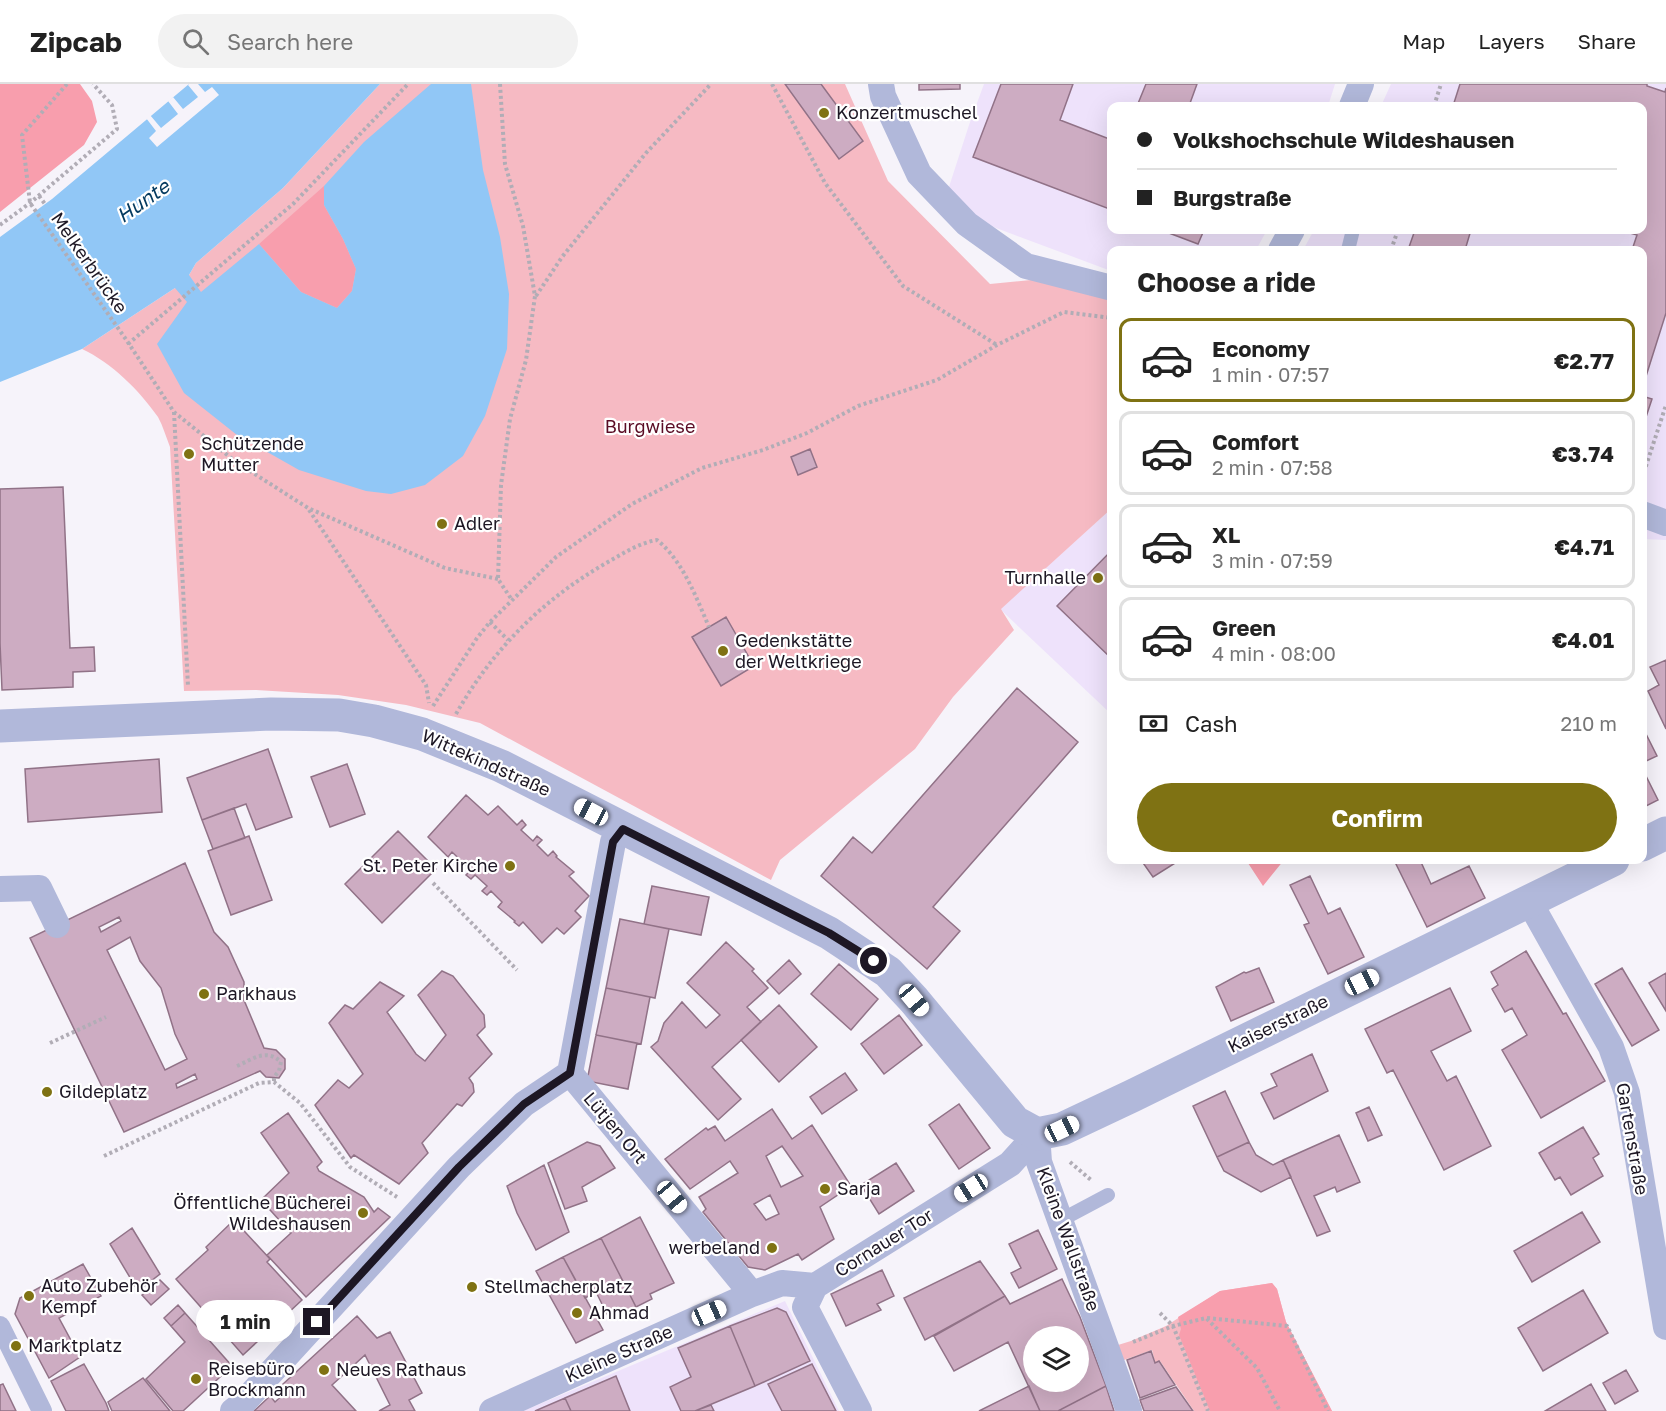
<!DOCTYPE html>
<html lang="en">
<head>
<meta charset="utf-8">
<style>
	body { margin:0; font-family:"Golos Text",sans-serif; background:#f2f2f2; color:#222; height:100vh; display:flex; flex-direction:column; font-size:22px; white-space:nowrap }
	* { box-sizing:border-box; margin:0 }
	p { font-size:20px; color:#767676 }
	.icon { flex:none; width:33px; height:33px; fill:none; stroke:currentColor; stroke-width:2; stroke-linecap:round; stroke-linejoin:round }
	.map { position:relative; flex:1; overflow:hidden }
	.drawer { position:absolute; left:1107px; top:162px; width:540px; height:618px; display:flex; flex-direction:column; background:#fff; border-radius:12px; box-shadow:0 6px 24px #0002 }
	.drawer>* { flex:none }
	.guide { position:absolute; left:1107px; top:18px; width:540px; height:132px; border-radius:12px; box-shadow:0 6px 24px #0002; display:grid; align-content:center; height:132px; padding:0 30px; background:#fff }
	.controls { position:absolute; left:1023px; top:1242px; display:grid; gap:12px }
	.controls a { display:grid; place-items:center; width:66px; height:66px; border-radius:50%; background:#fff; box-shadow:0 6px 24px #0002; font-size:30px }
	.end { position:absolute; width:27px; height:27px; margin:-14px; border:8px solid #1d1724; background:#fff; box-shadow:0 0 0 3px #fff }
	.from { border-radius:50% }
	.bubble { position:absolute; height:42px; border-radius:21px; background:#fff; box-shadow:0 6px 24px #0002; font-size:20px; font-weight:700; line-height:42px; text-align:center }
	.car { position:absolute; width:18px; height:36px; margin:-18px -9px; border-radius:8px; box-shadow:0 0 4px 2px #0007; background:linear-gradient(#fff 24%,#345 0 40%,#fff 0 76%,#345 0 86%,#fff 0) }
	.guide b { display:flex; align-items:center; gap:21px; height:57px; font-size:22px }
	.guide b+b { border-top:2px solid #e0e0e0 }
	.guide i { width:15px; height:15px; background:#222 }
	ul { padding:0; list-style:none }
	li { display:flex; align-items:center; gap:18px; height:84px; margin:0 12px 9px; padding:0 18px; border:3px solid #e0e0e0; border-radius:12px }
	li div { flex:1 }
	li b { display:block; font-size:22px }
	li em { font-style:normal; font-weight:700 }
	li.current { border-color:#7f7213 }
	li>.icon { width:54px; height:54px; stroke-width:1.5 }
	h2 { padding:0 30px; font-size:27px; line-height:72px }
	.pay { display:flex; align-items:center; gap:15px; height:66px; padding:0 30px; font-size:22px }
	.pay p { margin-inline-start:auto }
	.primary-button { display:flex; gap:12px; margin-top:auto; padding:12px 30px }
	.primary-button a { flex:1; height:69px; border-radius:36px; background:#7f7213; color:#fff; font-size:24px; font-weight:700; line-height:69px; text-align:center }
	header { display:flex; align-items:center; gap:36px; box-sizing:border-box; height:84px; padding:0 30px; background:#fff; border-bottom:2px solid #e0e0e0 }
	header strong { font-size:28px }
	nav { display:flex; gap:33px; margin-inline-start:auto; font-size:21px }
	.search { width:420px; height:54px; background:#f2f2f2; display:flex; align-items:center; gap:15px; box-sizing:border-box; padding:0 21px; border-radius:33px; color:#767676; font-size:22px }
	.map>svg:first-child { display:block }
	.built { fill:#eee2fb }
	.green { fill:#f6bac3 }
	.forest { fill:#f89ead }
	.water { fill:#91c7f6 }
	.pier { fill:#f6f3fa }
	.building { fill:#cdacc2; stroke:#917287; stroke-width:1.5; fill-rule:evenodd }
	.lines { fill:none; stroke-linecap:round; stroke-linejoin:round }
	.path { stroke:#b1adb6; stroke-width:4; stroke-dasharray:3 3; stroke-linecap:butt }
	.service { stroke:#b1b8da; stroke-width:14 }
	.pedestrian { stroke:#b1b8da; stroke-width:20 }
	.minor { stroke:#b1b8da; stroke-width:26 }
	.tertiary { stroke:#b1b8da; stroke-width:33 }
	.route { stroke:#1d1724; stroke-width:8 }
	.poi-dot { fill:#7f7213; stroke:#fff; stroke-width:2 }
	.labels { text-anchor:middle; stroke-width:4.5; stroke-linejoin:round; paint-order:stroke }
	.poi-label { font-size:18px; fill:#1d1724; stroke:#fff; text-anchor:start }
	.street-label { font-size:18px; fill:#1d1724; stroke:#fff }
	.park-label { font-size:18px; fill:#5b0c25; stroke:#fff }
	.water-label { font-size:20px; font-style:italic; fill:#053b60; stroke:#fff }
</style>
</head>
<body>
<header>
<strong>Zipcab</strong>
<div class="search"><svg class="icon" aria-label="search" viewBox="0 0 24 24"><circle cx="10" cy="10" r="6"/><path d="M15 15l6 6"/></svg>Search here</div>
<nav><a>Map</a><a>Layers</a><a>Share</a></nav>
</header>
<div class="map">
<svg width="1666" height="1327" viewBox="0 0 1666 1327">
	<rect width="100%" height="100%" fill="#f6f3fa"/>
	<path class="built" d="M984,0h351l-7,22h-216v124h155l-11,20h-144l-1,21 -136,-51 -27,-30 21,-65z
		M1391,0h275v456l-23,-1 -1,-289h-339l11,-20h328v-124h-261z
		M1111,425v205l-111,-105z
		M785,1217l54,110h-316z"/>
	<path class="green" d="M380,0h465l43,97 102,103 51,-5 70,17v213l-110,100 13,21 -61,67 -38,52 -135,111 -9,20 -291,-157 -74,-18 -68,-10 -82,-5 -72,1 -14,-244c-4,-10 -7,-21 -12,-30 -19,-27 -46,-54 -76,-68l93,-61 14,-13 7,-12 87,-75z
		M1272,1199l5,6 9,33 46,89h-138l-34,-50 -5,1 -3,-12 -28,10 -6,-15 13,-4 35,-15 54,-35z"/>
	<path class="forest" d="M0,0h80l12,17 5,21 -13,23 -84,67z
		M324,102v19l19,34 13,30 -4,22 -15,17 -36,-16 -42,-48z
		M1246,776h38l-21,26z
		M1272,1199l5,6 9,33 46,89h-122l-31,-76 2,-6 -3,-12 42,-26z"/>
	<path class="water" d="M189,0h191l-97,104 -87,75 -7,12 12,17 58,-48 42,48 36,16 15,-17 4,-22 -13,-30 -19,-34v-19l40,-44 67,-58h40l12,86 17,67 9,57 -2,55 -22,67 -22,40 -38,29 -34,9 -25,-3 -67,-21 -62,-35 -53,-42 -27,-49 30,-42 -12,-14 -93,61 -82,33v-145l52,-38z"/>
	<path class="pier" d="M189,0h9l7,8 7,-5 7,8 -62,52 -8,-9 7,-7 -10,-13 4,-3 11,13 17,-14 -10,-13 5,-4 10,12 15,-12 -10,-12z"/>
	<path class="building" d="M785,0h36l42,57 -24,18z
		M919,0h41v5l-41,1z
		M1001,0h72l-13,36 52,20v70l-139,-53z
		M1146,0h51l-8,22h-52z
		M1460,0h187v2l18,6 1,-4v225l-24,76v-139h-10l5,-15 -17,-5h22v-124h-189z
		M1161,146h43l-6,14z
		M1415,146h56l-6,20h-57z
		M1642,312l10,3 -10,30z
		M810,365l7,18 -19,8 -7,-18z
		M63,403l7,161 24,-1 1,24 -22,1v15l-71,3 -2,-47v-154z
		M1112,466v109l-55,-53z
		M726,533l28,49 -33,20 -29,-49z
		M1666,576v69l-18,-38 11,-6 -9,-18z
		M1017,604l61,54 -145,165 27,24 -33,38 -106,-93 32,-39 19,16z
		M1642,642l15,30 -15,7z
		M268,665l24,68 -36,13 -10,-26 -44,16 -15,-42z
		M159,675l3,53 -134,10 -3,-53z
		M347,680l18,50 -35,13 -19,-50z
		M1642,684l16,32 -16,8z
		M466,711l22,20 10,-9 19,19 5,-5 4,5 -5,5 12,11 4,-5 5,4 -5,5 11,11 5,-5 4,5 -1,1 18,15 -5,4 20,20 -14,15 6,6 -17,17 -7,-6 -15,15 -19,-21 -4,4 -5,-4 1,-1 -17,-14 4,-5 -11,-11 -4,4 -5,-4 5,-5 -12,-11 -4,4 -5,-4 5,-5 -19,-18 -4,5 -20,-20z
		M234,724l11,30 -32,11 -11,-29z
		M398,747l38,38 -54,54 -37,-39z
		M249,752l23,64 -41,15 -23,-64z
		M1141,776h39l-27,17z
		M1394,776h26l11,24 38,-18 16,32 -58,29z
		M185,779l29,69 14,15 16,35v18l20,48 12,2 9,9v10l-6,9 -13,-1 -6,-6 -136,61 -94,-194zM119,833l2,4 -20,11 -2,-5zM130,853l10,24 21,27 14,46 12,25 -22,11 -58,-120zM195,990l2,5 -20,9 -1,-4z
		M1310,792l18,38 12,-6 24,49 -36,17 -24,-49 5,-2 -19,-38z
		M652,802l57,11 -8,38 -57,-11z
		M620,835l49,10 -14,69 -49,-10z
		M726,858l28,27 -2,2 16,17 -21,19 14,15 -49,45 29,32 -23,21 -67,-73 7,-6 6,-18 18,-21 24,26 14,-13 -33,-32z
		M1526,867l37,63 3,-1 39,68 -64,37 -39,-68 25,-15 -15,-27 -7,4 -13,-23 6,-4 -7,-13z
		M789,876l12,14 -22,20 -12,-13z
		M839,880l39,35 -27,31 -40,-36z
		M1259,884l15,34 -43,19 -15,-34 28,-15 2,1z
		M1622,884l37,62 -27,16 -37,-62z
		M442,887l11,5 31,39 1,12 -8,8 15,19 -23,24 4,6 1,8 -12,14 -5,-2 -35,39 6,10 -29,31 -45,-29 -3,3 -36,-53 23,-25 11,8 14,-14 -34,-51 16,-18 8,4 27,-27 24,14 -17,16 29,42 9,7 21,-26 -28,-40z
		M1666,889v38l-17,-28z
		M606,904l44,9 -9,47 -45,-9z
		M1450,904l21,43 -40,20 16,30 9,-5 35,70 -47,24 -51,-100 -6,3 -22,-44z
		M779,921l38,42 -38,35 -38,-42z
		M899,931l23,30 -38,29 -23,-30z
		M596,951l41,8 -9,46 -41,-8z
		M1312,970l16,37 -54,28 -13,-26 16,-7 -6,-12z
		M845,989l12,17 -35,24 -12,-17z
		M1225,1007l24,51 -32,15 -24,-51z
		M959,1020l31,44 -31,21 -30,-44z
		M1369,1023l13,28 -14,6 -12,-28z
		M772,1025l20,30 20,-14 39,61 -31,21 14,32 -32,21 -4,-6 -33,16 -17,-3 -45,-55 3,-3 -7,-12 39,-24 -8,-12 -40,28 -25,-30 41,-31 2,2 7,-4 10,15zM782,1062l21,30 -22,11 -15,-31zM770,1111l9,19 -13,6 -12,-16z
		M288,1029l34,49 -5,5 2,4 45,26 10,15 4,-4 12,9 -84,80 -39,-42 24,-22 -30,-33 28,-27 -28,-40z
		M1583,1043l16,27 -6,4 10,18 -32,19 -11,-18 -5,3 -16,-27z
		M1339,1051l21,47 -23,10 -2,-5 -21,9 16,35 -13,5 -34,-76z
		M587,1058l13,4 15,22 -33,19 5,14 -22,8 -17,-46z
		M1249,1058l7,13 17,10 10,-5 8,17 -30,15 -37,-21 -7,-14z
		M896,1079l18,28 -35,23 -18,-29z
		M544,1081l25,67 -33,18 -19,-37 -10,-27z
		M1582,1128l18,30 -68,40 -18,-31z
		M640,1133l34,66 -24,11 2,5 -16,8 -35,-69z
		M234,1136l36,39 -3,3 35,38 -59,55 -67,-76 32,-29 -2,-3z
		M132,1144l28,46 -22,17 -28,-47z
		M1038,1146l19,39 -38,19 -8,-15 10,-5 -12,-24z
		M601,1154l35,69 -26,13 -14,-28 -11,6 -22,-41z
		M563,1173l40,73 -27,13 -40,-72z
		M980,1177l25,35 -80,44 -21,-42z
		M83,1180l18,32 -42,22 21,39 -31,21 -34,-64 5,-16z
		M882,1186l12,26 -17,8 4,6 -35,16 -15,-32z
		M1062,1195l18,38 26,69 -48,25h-18l-32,-69 -54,29 -20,-35 71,-40 5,8zM1034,1252h44v46h-44z
		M160,1196l9,9 -18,16 -9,-10z
		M1583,1206l25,43 -65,38 -25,-43z
		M178,1221l7,8 -14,13 -7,-8z
		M777,1224l9,4 24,49 -55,25 -25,-60z
		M185,1229l47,53 -49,45h-10l-27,-32 39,-37 -14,-16z
		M357,1232l20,22 13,-6 32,61 -13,7 6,11h-36l11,-6 -25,-50 -33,30 24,26h-102l16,-15 5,6 13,-12 -5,-6z
		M730,1242l25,60 -60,25h-14l-11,-24 21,-10 -13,-29z
		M1151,1267l4,12 4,-2 16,24 -35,13 -13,-38z
		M84,1280l22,39 3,8h-43l-15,-30z
		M812,1280l24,47h-54l-14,-27z
		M1626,1286l12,21 -23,13 -12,-21z
		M616,1292l14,35h-59l-6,-13z
		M143,1294l27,33h-58l-4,-9z
		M3,1300l13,27h-16v-26z
		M1591,1300l15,27h-61z
		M1029,1302l11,25h-61z
		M1106,1302l8,25h-56z
		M1176,1303l17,24h-49l-4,-11z
		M565,1314l6,13h-36z
		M711,1321l3,6h-19z"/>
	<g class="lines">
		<path class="path" d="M67,0l-45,51 8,68 95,135 49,74 62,50 72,46 137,60 53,11
			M500,0l5,80 18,62 12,70 -9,64 -16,59 -9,66 -3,94 14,21
			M772,0l53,99 78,103 94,59
			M1434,22l7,-22
			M39,112l6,8
			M0,141l30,-22 87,-74 -5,-24 -19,-21
			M1391,166l7,-20
			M536,212l26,-39 84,-104 65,-69
			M128,260l165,-140 115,-120
			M174,328l14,274
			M1642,394l24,-73
			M309,426l117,175 3,18
			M490,538l18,18
			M433,622l44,-68 13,-16 66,-65 76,-53 70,-36 61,-18 44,-17 51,-27 79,-26 60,-35 67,-33 48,6
			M456,630c37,-65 87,-115 152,-152 16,-9 31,-19 49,-22 26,21 39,57 52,87
			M433,799l84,87
			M50,959l56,-26
			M237,982c16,-7 29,-18 44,-4l-2,9 -5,6v5
			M104,1072l155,-73 15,-1 26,21 50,64 47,30
			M1070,1078l21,18
			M1160,1229l13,13 35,85
			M1207,1234l80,8 41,85
			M1133,1258l40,-16 33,-8 51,50 23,43"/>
		<path class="service" d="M1348,166l5,-20
			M1061,1136l47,-25"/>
		<path class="pedestrian" d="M0,1242l42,85"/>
		<path class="minor" d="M881,0l2,12 36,78 48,50 59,42 86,22
			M1352,22l9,-22
			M1281,166l11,-20
			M1642,430l24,9
			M0,805l39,-1 18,37
			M1529,817l82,146 16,46 39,234
			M570,989l182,221
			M1037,1050l2,28 90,249
			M815,1202l195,-122 27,-30
			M815,1202l-10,21 54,104
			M233,1327l9,-7 217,-237 65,-63 46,-31 43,-231 10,-13
			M492,1327l260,-117 30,-11 33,3"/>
		<path class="tertiary" d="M0,642l271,-12 68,1 35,6 48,13 79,32 328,167 59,39 26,28 101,122 22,12 25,-5 70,-33 481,-236
			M1642,761l24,-12"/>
	</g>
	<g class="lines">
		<path class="route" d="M317,1238l142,-155 65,-63 46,-31 43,-231 10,-13 206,104 45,28"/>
	</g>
	<g class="poi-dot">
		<circle cx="824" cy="29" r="6"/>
		<circle cx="189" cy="370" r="6"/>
		<circle cx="442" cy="440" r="6"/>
		<circle cx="1098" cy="494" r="6"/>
		<circle cx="723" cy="567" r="6"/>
		<circle cx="510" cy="782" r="6"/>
		<circle cx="204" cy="910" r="6"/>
		<circle cx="47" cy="1008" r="6"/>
		<circle cx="825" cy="1105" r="6"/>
		<circle cx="363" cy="1129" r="6"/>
		<circle cx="772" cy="1164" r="6"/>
		<circle cx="472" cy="1203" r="6"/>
		<circle cx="29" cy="1212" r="6"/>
		<circle cx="577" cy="1229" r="6"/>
		<circle cx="16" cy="1262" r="6"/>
		<circle cx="324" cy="1286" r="6"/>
		<circle cx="196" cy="1295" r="6"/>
	</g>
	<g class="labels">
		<g class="poi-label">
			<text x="836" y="35">Konzertmuschel</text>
			<text x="201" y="366">Schützende<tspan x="201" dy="21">Mutter</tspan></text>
			<text x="454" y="446">Adler</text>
			<text x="1086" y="500" text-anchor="end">Turnhalle</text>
			<text x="735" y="563">Gedenkstätte<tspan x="735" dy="21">der Weltkriege</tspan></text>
			<text x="498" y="788" text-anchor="end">St. Peter Kirche</text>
			<text x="216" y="916">Parkhaus</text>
			<text x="59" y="1014">Gildeplatz</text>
			<text x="837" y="1111">Sarja</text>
			<text x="351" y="1125" text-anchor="end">Öffentliche Bücherei<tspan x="351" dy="21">Wildeshausen</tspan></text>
			<text x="760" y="1170" text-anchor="end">werbeland</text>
			<text x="41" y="1208">Auto Zubehör<tspan x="41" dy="21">Kempf</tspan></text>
			<text x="484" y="1209">Stellmacherplatz</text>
			<text x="589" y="1235">Ahmad</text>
			<text x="28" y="1268">Marktplatz</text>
			<text x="208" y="1291">Reisebüro<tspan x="208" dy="21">Brockmann</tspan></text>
			<text x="336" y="1292">Neues Rathaus</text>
		</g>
		<g class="street-label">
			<text transform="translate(89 179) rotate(55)" y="6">Melkerbrücke</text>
			<text transform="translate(486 679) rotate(24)" y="6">Wittekindstraße</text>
			<text transform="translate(1278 940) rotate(-26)" y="6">Kaiserstraße</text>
			<text transform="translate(615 1044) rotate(50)" y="6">Lütjen Ort</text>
			<text transform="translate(1632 1055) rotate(80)" y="6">Gartenstraße</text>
			<text transform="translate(1068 1155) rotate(70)" y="6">Kleine Wallstraße</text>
			<text transform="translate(884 1159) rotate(-32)" y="6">Cornauer Tor</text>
			<text transform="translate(619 1270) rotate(-24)" y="6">Kleine Straße</text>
		</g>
		<g class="park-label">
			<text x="650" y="349">Burgwiese</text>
		</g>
		<g class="water-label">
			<text transform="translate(143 117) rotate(-35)" y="7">Hunte</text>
		</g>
	</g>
</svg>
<div class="controls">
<a><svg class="icon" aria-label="layers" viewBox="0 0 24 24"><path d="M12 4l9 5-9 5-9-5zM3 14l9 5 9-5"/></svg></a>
</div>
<i class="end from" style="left:874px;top:877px"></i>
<i class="end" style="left:317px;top:1238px"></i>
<div class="bubble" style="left:196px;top:1216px;width:99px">1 min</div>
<i class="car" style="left:591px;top:728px;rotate:298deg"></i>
<i class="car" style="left:1362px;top:898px;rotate:64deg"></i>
<i class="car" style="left:914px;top:916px;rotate:140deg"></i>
<i class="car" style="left:1062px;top:1045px;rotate:65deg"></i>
<i class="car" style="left:971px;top:1104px;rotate:238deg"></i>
<i class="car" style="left:672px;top:1113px;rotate:140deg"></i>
<i class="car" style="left:709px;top:1229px;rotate:66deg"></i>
<div class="guide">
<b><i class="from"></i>Volkshochschule Wildeshausen</b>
<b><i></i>Burgstraße</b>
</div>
<section class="drawer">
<h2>Choose a ride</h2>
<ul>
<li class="current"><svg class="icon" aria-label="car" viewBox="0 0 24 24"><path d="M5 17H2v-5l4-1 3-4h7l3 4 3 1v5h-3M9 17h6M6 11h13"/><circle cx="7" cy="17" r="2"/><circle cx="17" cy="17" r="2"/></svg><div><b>Economy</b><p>1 min · 07:57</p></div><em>€2.77</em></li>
<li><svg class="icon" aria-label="car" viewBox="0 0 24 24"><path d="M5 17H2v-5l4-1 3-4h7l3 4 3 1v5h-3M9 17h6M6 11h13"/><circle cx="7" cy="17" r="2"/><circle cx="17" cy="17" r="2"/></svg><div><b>Comfort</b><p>2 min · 07:58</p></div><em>€3.74</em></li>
<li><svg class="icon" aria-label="car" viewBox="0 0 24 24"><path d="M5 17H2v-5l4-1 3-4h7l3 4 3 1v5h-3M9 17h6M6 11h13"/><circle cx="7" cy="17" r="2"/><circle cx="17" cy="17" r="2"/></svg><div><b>XL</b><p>3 min · 07:59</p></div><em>€4.71</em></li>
<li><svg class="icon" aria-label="car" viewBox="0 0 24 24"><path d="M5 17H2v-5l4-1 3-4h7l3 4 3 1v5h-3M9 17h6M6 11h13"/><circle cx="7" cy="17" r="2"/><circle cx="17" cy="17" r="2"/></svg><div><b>Green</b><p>4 min · 08:00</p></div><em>€4.01</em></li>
</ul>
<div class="pay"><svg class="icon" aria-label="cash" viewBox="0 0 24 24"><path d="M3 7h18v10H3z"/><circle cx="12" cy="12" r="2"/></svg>Cash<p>210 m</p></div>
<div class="primary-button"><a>Confirm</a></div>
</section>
</div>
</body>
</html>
